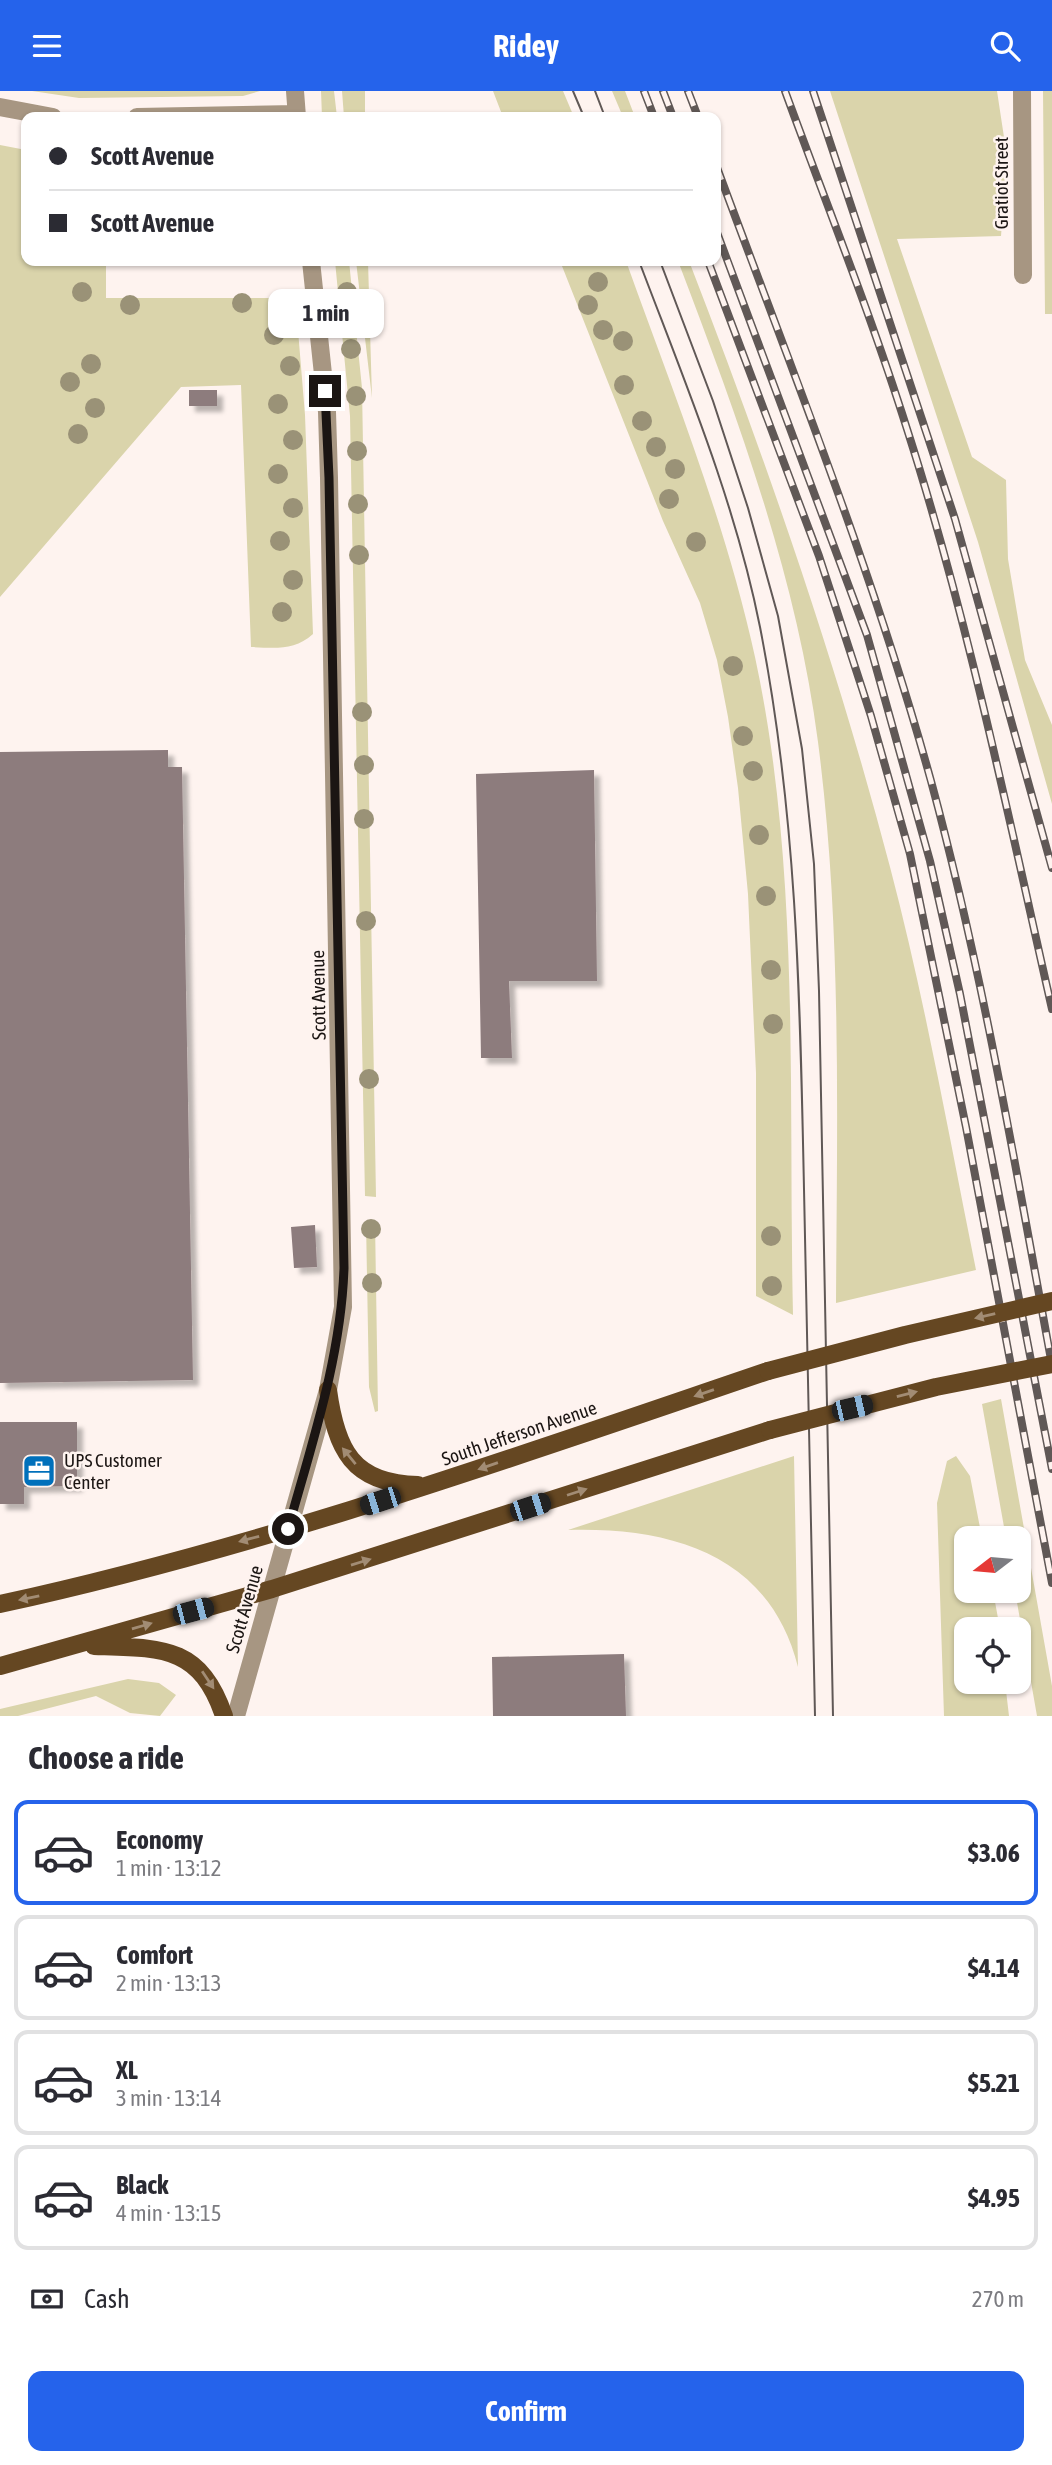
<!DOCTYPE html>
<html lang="en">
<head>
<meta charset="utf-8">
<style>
	body { margin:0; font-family:"Asap Condensed",sans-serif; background:#f7f7f7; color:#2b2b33; height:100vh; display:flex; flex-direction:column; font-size:26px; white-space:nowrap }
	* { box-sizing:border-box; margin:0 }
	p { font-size:23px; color:#7c7c81 }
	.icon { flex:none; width:38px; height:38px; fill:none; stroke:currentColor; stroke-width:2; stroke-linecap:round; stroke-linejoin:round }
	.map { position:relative; height:1625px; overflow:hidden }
	.details { display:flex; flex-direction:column; background:#fff; flex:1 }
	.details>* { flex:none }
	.top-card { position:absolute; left:21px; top:21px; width:700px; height:154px; border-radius:14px; box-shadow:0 2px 5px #0004; display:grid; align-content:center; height:154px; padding:0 28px; background:#fff }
	.needle { width:46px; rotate:254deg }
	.buttons { position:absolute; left:954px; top:1435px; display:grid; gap:14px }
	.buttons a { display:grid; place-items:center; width:77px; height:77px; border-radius:14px; background:#fff; box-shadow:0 2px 5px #0004; font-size:35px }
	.end { position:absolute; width:32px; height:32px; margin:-16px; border:9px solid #1b1513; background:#fff; box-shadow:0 0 0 4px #fff }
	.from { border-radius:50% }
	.bubble { position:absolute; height:49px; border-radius:14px; background:#fff; box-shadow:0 2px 5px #0004; font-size:23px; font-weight:700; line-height:49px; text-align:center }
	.car { position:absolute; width:21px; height:42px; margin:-21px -10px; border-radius:9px; box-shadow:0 0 5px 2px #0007; background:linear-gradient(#222 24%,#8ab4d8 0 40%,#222 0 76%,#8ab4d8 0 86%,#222 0) }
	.top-card b { display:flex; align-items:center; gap:24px; height:66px; font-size:26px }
	.top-card b+b { border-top:2px solid #e1e1e2 }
	.top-card i { width:18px; height:18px; background:#2b2b33 }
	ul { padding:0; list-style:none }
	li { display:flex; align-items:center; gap:21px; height:105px; margin:0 14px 10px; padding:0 14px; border:4px solid #e1e1e2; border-radius:14px }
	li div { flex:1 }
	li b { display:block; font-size:26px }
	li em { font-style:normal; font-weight:700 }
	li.current { border-color:#2563eb }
	li>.icon { width:63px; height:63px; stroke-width:1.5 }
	h2 { padding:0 28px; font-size:32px; line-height:84px }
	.pay { display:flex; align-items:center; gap:18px; height:77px; padding:0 28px; font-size:26px }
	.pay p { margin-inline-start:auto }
	.primary-button { display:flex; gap:14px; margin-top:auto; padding:14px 28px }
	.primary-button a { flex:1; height:80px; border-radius:14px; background:#2563eb; color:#fff; font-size:28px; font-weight:700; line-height:80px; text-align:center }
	header { display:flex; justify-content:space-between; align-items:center; height:91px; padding:0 28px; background:#2563eb; color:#fff; font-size:32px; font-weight:700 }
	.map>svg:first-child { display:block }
	.green { fill:#dad4ab }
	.building { fill:#8d7b7d; filter:url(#shadow) }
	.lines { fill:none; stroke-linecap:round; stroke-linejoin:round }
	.street { stroke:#a79682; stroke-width:18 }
	.primary { stroke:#654722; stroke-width:18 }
	.tram { stroke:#605856; stroke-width:2 }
	.rail-casing { stroke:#605856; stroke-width:8 }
	.rail { stroke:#fef3ef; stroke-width:5; stroke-dasharray:16; stroke-linecap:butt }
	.primary-bridge { stroke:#654722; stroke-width:18 }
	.tree { fill:#9a9277 }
	.oneway { fill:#a28c74 }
	.route { stroke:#1b1513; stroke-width:9 }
	.labels { text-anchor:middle; stroke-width:5; stroke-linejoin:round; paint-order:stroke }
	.street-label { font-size:19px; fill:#1b1513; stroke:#fef3ef }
	.poi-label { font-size:19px; fill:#1b1513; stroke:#fef3ef; text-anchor:start }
</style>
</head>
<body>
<header><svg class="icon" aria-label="menu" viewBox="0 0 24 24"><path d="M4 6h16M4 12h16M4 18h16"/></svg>Ridey<svg class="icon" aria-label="search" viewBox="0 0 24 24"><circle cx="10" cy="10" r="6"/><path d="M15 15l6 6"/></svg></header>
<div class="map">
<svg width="1052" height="1625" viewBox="0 0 1052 1625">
	<defs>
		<filter id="shadow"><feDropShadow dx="6" dy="6" stdDeviation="2" flood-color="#0004"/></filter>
	</defs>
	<rect width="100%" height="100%" fill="#fef3ef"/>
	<path class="green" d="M32,0h228l-17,5 -164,2z
		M321,0h13l3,26h-15z
		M342,0h23v26h-21z
		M493,0h70l11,26h-71z
		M612,0h13l10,26h-12z
		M830,0h167l10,66 -6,79 -104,3 75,218 34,23 2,79 17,101 27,65v79l-74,-262z
		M1043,0h9v223h-7z
		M0,54l26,5v111h80v37h181l1,8h8l9,109 8,219c-19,17 -38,14 -62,13l-10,-262 -60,2 -181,210z
		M335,170h14l13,127 14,809 -11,-1 -15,-780z
		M356,170h12l4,137z
		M560,170h66c47,131 99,259 129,396 46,213 33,442 38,658l-37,-19v-223l-8,-179 -10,-106 -10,-71 -11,-57 -17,-57 -37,-82z
		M678,170h11c77,199 147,400 201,606 35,133 59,269 86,403l-140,33c1,-186 6,-376 -18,-561 -21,-165 -81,-326 -140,-481z
		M366,1130h9l3,190 -3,1 -6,-25z
		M1001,1308l51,287v30h-15l-22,-125h3v-53h-12l-24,-134z
		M794,1365l4,211c-28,-112 -126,-140 -230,-137z
		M956,1365l14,20 12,62h-16v53h27l7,38h-34v53h39l4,34h-65l-7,-213 10,-42z
		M128,1588l31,4 17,12 -16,21 -30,-3 -34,-17 -78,20h-18v-7z"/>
	<path class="building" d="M189,299h28v16h-28z
		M168,659v17h14l11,613 -193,3v-631z
		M594,679l3,211h-88l3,77h-31l-5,-284z
		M315,1134l2,42 -23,1 -3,-41z
		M0,1331h77v64l-53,1v17h-24z
		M624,1563l2,62h-133l-1,-59z"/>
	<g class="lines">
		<path class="street" d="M295,0l2,26
			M1022,0l1,184
			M0,16l53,10
			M137,26l159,-3
			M236,1625l92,-326 15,-83 -14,-829 -2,-66 -16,-151"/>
		<path class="primary" d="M328,1299c8,59 24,94 90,95
			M0,1513c262,-57 515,-147 768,-233
			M94,1555c67,2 106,-1 130,70
			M0,1575l272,-77 498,-159"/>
		<path class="tram" d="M573,0l11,26
			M595,0l10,26
			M639,170c45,119 96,240 121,366 37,189 40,370 44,562 4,176 7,351 11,527
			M660,170l53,140 35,107 30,108 24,133 12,115 5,127 14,725"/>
		<defs>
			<path id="rail" d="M644,0l10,26
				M663,0l10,26
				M688,0l10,26
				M785,0c41,112 86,224 122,338 61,190 101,386 145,580
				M813,0l142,428 97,349
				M716,74c75,203 157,406 215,616 52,192 85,389 121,584
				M716,139l151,405 63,226 30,133 92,475
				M708,170l111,295 52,160 39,138 56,273 86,456"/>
		</defs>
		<use href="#rail" class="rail-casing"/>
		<use href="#rail" class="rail"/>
		<path class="primary-bridge" d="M768,1280l137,-36 147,-34
			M770,1339l166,-43 116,-23"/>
	</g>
	<g class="tree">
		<circle cx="598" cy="191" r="10"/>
		<circle cx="82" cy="201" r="10"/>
		<circle cx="347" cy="201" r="10"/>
		<circle cx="242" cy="212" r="10"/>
		<circle cx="130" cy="214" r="10"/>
		<circle cx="588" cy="214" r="10"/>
		<circle cx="603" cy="239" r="10"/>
		<circle cx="274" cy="244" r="10"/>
		<circle cx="623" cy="250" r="10"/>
		<circle cx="351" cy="258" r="10"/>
		<circle cx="91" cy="273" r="10"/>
		<circle cx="290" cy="275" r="10"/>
		<circle cx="70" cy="291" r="10"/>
		<circle cx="624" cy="294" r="10"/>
		<circle cx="356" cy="305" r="10"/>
		<circle cx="278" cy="313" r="10"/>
		<circle cx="95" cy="317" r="10"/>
		<circle cx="642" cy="330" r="10"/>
		<circle cx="78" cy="343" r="10"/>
		<circle cx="293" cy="349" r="10"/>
		<circle cx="656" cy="356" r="10"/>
		<circle cx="357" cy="360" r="10"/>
		<circle cx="675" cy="378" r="10"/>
		<circle cx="278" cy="383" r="10"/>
		<circle cx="669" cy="408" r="10"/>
		<circle cx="358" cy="413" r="10"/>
		<circle cx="293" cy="417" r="10"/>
		<circle cx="280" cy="450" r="10"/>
		<circle cx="696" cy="451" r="10"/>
		<circle cx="359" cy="464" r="10"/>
		<circle cx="293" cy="489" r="10"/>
		<circle cx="282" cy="521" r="10"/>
		<circle cx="733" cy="575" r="10"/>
		<circle cx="362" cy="621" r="10"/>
		<circle cx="743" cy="645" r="10"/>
		<circle cx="364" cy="674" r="10"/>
		<circle cx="753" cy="680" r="10"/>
		<circle cx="364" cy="728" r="10"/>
		<circle cx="759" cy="744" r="10"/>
		<circle cx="766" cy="805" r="10"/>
		<circle cx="366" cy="830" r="10"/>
		<circle cx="771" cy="879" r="10"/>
		<circle cx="773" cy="933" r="10"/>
		<circle cx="369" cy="988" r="10"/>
		<circle cx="371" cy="1138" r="10"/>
		<circle cx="771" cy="1145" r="10"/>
		<circle cx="372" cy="1192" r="10"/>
		<circle cx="772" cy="1195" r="10"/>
	</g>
	<defs><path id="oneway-solid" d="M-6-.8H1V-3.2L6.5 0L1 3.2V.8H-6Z" transform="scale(1.75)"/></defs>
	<g class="oneway">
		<use href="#oneway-solid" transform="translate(985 1225) rotate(167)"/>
		<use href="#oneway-solid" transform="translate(704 1302) rotate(161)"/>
		<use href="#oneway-solid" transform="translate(907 1303) rotate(-14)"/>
		<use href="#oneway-solid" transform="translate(349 1365) rotate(-129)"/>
		<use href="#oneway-solid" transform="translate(488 1375) rotate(161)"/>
		<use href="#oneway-solid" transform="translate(577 1401) rotate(-18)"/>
		<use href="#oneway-solid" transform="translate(249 1448) rotate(165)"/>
		<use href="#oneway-solid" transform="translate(361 1471) rotate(-17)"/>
		<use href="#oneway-solid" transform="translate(29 1507) rotate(168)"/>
		<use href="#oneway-solid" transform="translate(142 1535) rotate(-16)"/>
		<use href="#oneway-solid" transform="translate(208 1589) rotate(56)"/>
	</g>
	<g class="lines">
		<path class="route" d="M288,1438c24,-86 53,-171 56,-261l-15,-790 -4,-87"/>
	</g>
	<defs>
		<symbol id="office-square" viewBox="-11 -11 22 22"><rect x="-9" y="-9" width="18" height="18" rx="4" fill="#0070bb" stroke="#fef3ef"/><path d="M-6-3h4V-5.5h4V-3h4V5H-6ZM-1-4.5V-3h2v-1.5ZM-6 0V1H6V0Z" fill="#fff"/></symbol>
	</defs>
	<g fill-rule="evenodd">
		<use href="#office-square" x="20" y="1361" width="38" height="38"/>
	</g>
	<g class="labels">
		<g class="street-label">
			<text transform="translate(1001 92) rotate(-90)" y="7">Gratiot Street</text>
			<text transform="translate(318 904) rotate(-91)" y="7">Scott Avenue</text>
			<text transform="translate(519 1342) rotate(-19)" y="7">South Jefferson Avenue</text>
			<text transform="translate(244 1518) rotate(-74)" y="7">Scott Avenue</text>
		</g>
		<g class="poi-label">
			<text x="64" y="1376">UPS Customer<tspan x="64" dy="22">Center</tspan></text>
		</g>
	</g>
</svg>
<div class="buttons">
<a><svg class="needle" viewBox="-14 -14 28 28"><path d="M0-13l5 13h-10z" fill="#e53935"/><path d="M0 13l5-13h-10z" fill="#7c7c81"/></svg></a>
<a><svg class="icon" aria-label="locate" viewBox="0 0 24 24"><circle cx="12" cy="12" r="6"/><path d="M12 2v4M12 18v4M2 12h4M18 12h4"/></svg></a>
</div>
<i class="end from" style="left:288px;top:1438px"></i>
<i class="end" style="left:325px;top:300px"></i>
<div class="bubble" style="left:268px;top:198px;width:116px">1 min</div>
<i class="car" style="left:852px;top:1317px;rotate:77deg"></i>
<i class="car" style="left:380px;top:1410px;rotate:252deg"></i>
<i class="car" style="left:530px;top:1416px;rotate:72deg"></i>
<i class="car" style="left:193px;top:1520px;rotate:75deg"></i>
<div class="top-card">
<b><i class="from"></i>Scott Avenue</b>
<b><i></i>Scott Avenue</b>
</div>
</div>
<section class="details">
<h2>Choose a ride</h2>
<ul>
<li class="current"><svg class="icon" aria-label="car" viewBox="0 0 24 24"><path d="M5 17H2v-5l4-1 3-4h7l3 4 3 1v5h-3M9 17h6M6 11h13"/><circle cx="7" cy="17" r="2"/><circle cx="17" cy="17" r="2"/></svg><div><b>Economy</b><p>1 min · 13:12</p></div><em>$3.06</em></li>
<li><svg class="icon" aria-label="car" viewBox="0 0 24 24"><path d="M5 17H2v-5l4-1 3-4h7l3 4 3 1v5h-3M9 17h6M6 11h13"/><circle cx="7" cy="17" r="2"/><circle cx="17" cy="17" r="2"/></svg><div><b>Comfort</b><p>2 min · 13:13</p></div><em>$4.14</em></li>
<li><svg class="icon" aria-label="car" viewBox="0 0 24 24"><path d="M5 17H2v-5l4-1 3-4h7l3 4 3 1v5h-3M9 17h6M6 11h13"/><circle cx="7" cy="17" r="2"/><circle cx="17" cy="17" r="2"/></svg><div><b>XL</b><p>3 min · 13:14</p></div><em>$5.21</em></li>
<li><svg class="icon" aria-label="car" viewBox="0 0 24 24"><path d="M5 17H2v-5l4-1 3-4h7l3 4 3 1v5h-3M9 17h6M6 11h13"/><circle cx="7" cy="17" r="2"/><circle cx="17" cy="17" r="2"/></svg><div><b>Black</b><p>4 min · 13:15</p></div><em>$4.95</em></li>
</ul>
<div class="pay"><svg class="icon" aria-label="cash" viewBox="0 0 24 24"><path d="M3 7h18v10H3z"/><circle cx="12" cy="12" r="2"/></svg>Cash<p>270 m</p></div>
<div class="primary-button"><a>Confirm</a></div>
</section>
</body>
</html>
